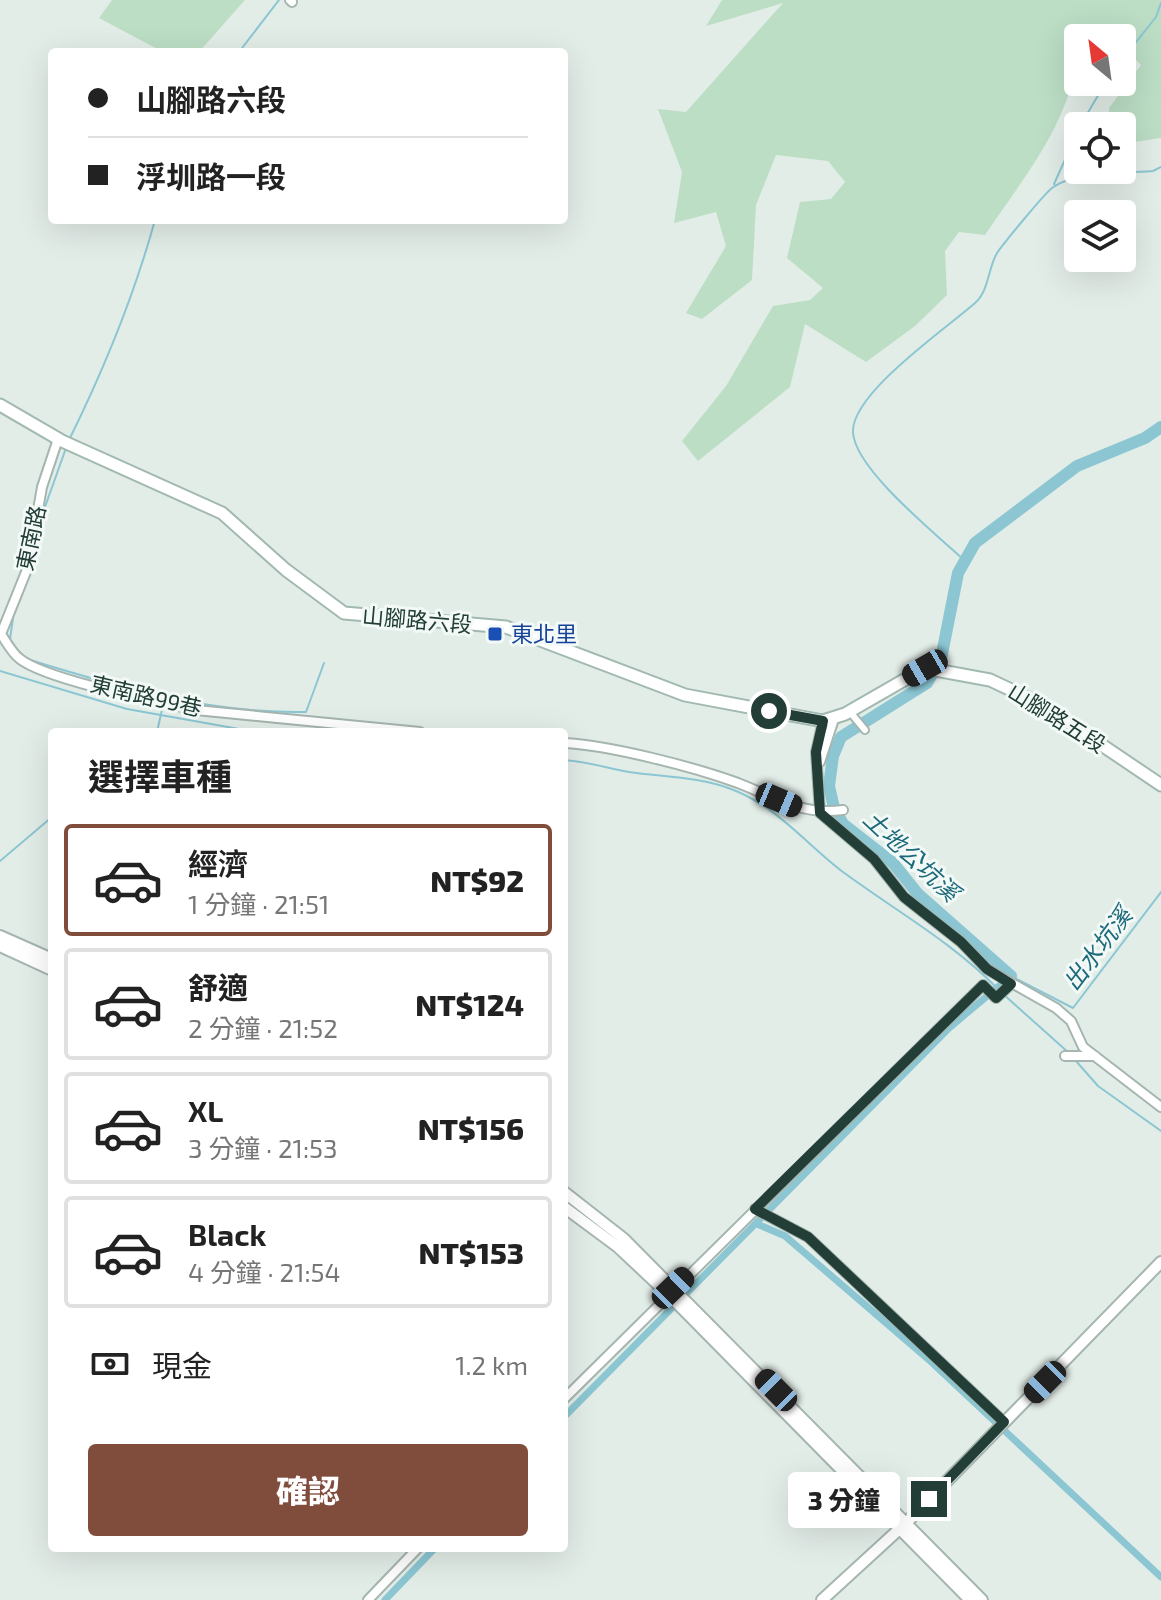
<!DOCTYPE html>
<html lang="zh-TW">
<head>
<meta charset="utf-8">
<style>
	body { margin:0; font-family:"Exo 2","Noto Sans TC",sans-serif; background:#f6f6f6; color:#222; height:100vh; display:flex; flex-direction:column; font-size:30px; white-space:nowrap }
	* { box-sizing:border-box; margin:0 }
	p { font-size:26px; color:#767676 }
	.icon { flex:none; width:44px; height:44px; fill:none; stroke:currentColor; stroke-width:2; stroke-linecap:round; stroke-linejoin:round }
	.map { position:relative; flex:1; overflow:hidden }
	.drawer { position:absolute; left:48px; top:728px; width:520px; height:824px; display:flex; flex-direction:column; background:#fff; border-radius:8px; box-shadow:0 8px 32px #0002 }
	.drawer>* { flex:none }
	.hud { position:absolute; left:48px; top:48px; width:520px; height:176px; border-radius:8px; box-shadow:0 8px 32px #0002; display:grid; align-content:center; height:176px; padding:0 40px; background:#fff }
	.needle { width:52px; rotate:331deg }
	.buttons { position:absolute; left:1064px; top:24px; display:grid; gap:16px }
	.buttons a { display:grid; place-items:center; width:72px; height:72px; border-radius:8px; background:#fff; box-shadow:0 8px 32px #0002; font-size:40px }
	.end { position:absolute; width:36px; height:36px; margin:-18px; border:10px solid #223e37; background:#fff; box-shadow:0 0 0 4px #fff }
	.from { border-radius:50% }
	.bubble { position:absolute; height:56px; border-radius:8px; background:#fff; box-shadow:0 8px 32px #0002; font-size:26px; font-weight:800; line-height:56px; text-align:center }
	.car { position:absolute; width:24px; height:48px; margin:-24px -12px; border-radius:10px; box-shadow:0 0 6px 2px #0007; background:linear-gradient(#222 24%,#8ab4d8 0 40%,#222 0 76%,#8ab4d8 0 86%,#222 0) }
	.hud b { display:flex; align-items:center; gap:28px; height:76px; font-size:30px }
	.hud b+b { border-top:2px solid #e0e0e0 }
	.hud i { width:20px; height:20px; background:#222 }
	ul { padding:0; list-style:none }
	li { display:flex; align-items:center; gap:24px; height:112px; margin:0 16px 12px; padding:0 24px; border:4px solid #e0e0e0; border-radius:8px }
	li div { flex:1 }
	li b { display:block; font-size:30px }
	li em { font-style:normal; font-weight:800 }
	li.selected { border-color:#804d3c }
	li>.icon { width:72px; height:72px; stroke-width:1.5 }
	h2 { padding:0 40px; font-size:36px; line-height:96px }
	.pay { display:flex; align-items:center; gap:20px; height:88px; padding:0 40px; font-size:30px }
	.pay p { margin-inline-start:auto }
	.action { display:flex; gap:16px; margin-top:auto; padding:16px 40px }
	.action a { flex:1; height:92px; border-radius:8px; background:#804d3c; color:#fff; font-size:32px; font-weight:800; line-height:92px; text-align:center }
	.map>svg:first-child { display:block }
	.green { fill:#bcdec5 }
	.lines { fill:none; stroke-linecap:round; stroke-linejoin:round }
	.stream { stroke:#8bc6d2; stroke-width:2 }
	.canal { stroke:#8bc6d2; stroke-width:7 }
	.river { stroke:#8bc6d2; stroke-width:12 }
	.pedestrian-casing { stroke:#a5b5af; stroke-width:10 }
	.minor-casing { stroke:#a5b5af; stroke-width:12 }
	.tertiary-casing { stroke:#a5b5af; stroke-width:14 }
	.secondary-casing { stroke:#a1b9b0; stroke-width:15 }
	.pedestrian { stroke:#fff; stroke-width:6 }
	.minor { stroke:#fff; stroke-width:8 }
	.tertiary { stroke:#fff; stroke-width:10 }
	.secondary { stroke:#fff; stroke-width:11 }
	.route { stroke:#223e37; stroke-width:10 }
	.transit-dot { fill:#1a4fb4; stroke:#f3f9f6; stroke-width:3 }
	.labels { text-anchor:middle; stroke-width:6; stroke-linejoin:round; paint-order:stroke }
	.street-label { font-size:22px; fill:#223e37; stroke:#f3f9f6 }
	.transit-label { font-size:22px; fill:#164399; stroke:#f3f9f6; text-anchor:start }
	.water-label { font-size:24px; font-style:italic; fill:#1c6a7b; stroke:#f3f9f6 }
</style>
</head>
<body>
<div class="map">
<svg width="1161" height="1600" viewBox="0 0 1161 1600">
	<rect width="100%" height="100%" fill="#e3ede8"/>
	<path class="green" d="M112,0h133l-46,52h-36l-64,-34z
		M722,0h439v138l-39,6v-18h-12l-1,-18 32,-43 -19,-20v-7l-12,-6 -8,6h-24c0,76 -52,136 -93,197l-26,-3 -14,19 2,44 -32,31 -49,36 -61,-38 -15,63 -92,74 -16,-20 44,-55 47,-80 37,-6 13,-12 -36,-30 13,-56 31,-3 14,-17 -17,-21 -52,-6 -20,50 -4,75 -50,39 -16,-6 40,-67 -10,-34 -42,11 8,-51 -24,-63 28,3 97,-109 -77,23z"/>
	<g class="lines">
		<path class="stream" d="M239,52l40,-52
			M1122,60l34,-43 5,-14
			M1080,126l26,-44
			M1054,184l24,-53
			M70,438c35,-71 64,-142 85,-218
			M40,521l26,-73
			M964,560c-28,-26 -108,-90 -111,-127 -3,-39 94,-105 122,-130 14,-12 13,-35 22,-50 6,-9 48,-60 55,-65 22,-17 74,-15 101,-17l8,-4
			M14,611l-4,28 7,12
			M27,659c90,28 184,55 279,53l18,-49
			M0,671l127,38 129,23
			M157,732l6,-27
			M564,760c25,2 43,8 65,12 34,5 71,5 102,17 46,17 75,55 112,83 53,39 109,70 155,117
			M0,861l52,-44
			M1011,976l62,32 88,-116
			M1003,994l66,59
			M1076,1061l22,25 63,45"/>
		<path class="canal" d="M757,1224l28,12 143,123 233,218
			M564,1417l385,-389 62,-52
			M385,1600l50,-52"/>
		<path class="river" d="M1011,976l-93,-82 -25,-31 -50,-39 -9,-16 -5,-22 4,-30 8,-19 86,-54 14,-24 17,-86 17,-30 102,-77 68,-28 16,-11"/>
		<defs>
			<path id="pedestrian" d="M850,712l15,18"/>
			<path id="minor" d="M290,0l2,2
				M1,634c6,9 11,19 19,25 27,21 139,43 176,51l224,22
				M1,634l27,-67 14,-80 16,-48
				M823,721l-7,31 4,61 54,46 30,38 57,45 26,27 69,39 15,13 12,26 78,60
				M564,743c45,2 130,24 174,40 36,14 65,33 105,27
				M820,762l14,-43
				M1065,1056h30
				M755,1209l53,28 196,185
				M564,1399l419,-414 13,13 15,-14
				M368,1600l50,-52"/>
			<path id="tertiary" d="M0,936l52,23
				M0,946l52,24
				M564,1192l60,47 358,361
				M564,1207l54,40 50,47 302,306
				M822,1600l85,-78 254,-260"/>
			<path id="secondary" d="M0,405l62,36 160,72 64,57 58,43 162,14 179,68 138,26 22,-7 80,-46 65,12 51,24 120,81"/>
		</defs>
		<use href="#pedestrian" class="pedestrian-casing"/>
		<use href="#minor" class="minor-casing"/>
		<use href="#tertiary" class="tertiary-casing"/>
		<use href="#secondary" class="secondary-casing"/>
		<use href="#pedestrian" class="pedestrian"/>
		<use href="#minor" class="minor"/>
		<use href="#tertiary" class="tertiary"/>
		<use href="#secondary" class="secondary"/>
	</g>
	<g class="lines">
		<path class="route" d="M769,711l54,10 -7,31 4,61 54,46 30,38 57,45 26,27 24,15 -15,14 -13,-13 -228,224 53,28 196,185 -75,77"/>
	</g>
	<rect class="transit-dot" x="487" y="626" width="16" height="16" rx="4"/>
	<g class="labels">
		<g class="street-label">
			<text transform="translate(31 538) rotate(-78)" y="8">東南路</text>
			<text transform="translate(417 620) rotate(5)" y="8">山腳路六段</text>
			<text transform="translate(146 696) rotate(13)" y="8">東南路99巷</text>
			<text transform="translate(1057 718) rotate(32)" y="8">山腳路五段</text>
		</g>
		<g class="transit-label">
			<text x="511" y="642">東北里</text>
		</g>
		<g class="water-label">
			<text transform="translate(911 856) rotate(43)" y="8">土地公坑溪</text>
			<text transform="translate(1098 949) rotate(-53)" y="8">出水坑溪</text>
		</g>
	</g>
</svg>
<div class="buttons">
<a><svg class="needle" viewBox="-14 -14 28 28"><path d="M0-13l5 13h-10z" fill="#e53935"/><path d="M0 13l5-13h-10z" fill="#767676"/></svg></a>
<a><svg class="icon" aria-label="locate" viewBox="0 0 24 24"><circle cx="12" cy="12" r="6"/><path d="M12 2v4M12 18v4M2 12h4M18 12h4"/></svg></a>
<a><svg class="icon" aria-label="layers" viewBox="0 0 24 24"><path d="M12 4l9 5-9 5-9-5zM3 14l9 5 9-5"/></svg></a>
</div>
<i class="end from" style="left:769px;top:711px"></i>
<i class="end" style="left:929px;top:1499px"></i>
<div class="bubble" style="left:788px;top:1472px;width:112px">3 分鐘</div>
<i class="car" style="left:925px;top:668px;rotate:240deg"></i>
<i class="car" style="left:779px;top:800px;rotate:113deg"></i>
<i class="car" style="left:673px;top:1288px;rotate:46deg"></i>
<i class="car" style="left:1045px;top:1382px;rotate:225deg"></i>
<i class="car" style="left:776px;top:1390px;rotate:315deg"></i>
<div class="hud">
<b><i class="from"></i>山腳路六段</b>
<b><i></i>浮圳路一段</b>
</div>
<section class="drawer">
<h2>選擇車種</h2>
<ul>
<li class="selected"><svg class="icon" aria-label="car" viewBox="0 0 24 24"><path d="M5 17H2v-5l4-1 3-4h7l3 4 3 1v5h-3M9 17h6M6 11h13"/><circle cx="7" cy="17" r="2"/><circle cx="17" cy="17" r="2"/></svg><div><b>經濟</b><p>1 分鐘 · 21:51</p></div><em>NT$92</em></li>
<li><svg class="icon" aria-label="car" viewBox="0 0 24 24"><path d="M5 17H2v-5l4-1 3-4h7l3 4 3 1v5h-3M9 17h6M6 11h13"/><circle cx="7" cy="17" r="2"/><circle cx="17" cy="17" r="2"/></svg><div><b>舒適</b><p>2 分鐘 · 21:52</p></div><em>NT$124</em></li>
<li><svg class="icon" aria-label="car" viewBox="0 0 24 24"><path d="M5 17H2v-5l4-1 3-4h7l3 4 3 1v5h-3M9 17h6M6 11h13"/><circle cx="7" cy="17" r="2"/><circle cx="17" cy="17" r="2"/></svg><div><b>XL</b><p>3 分鐘 · 21:53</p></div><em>NT$156</em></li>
<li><svg class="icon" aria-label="car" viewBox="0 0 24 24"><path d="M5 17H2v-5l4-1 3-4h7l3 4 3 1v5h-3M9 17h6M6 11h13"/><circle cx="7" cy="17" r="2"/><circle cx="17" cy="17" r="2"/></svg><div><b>Black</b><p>4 分鐘 · 21:54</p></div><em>NT$153</em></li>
</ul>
<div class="pay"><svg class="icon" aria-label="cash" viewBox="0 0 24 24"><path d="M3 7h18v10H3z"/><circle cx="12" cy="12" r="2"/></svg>現金<p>1.2 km</p></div>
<div class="action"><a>確認</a></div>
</section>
</div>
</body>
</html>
